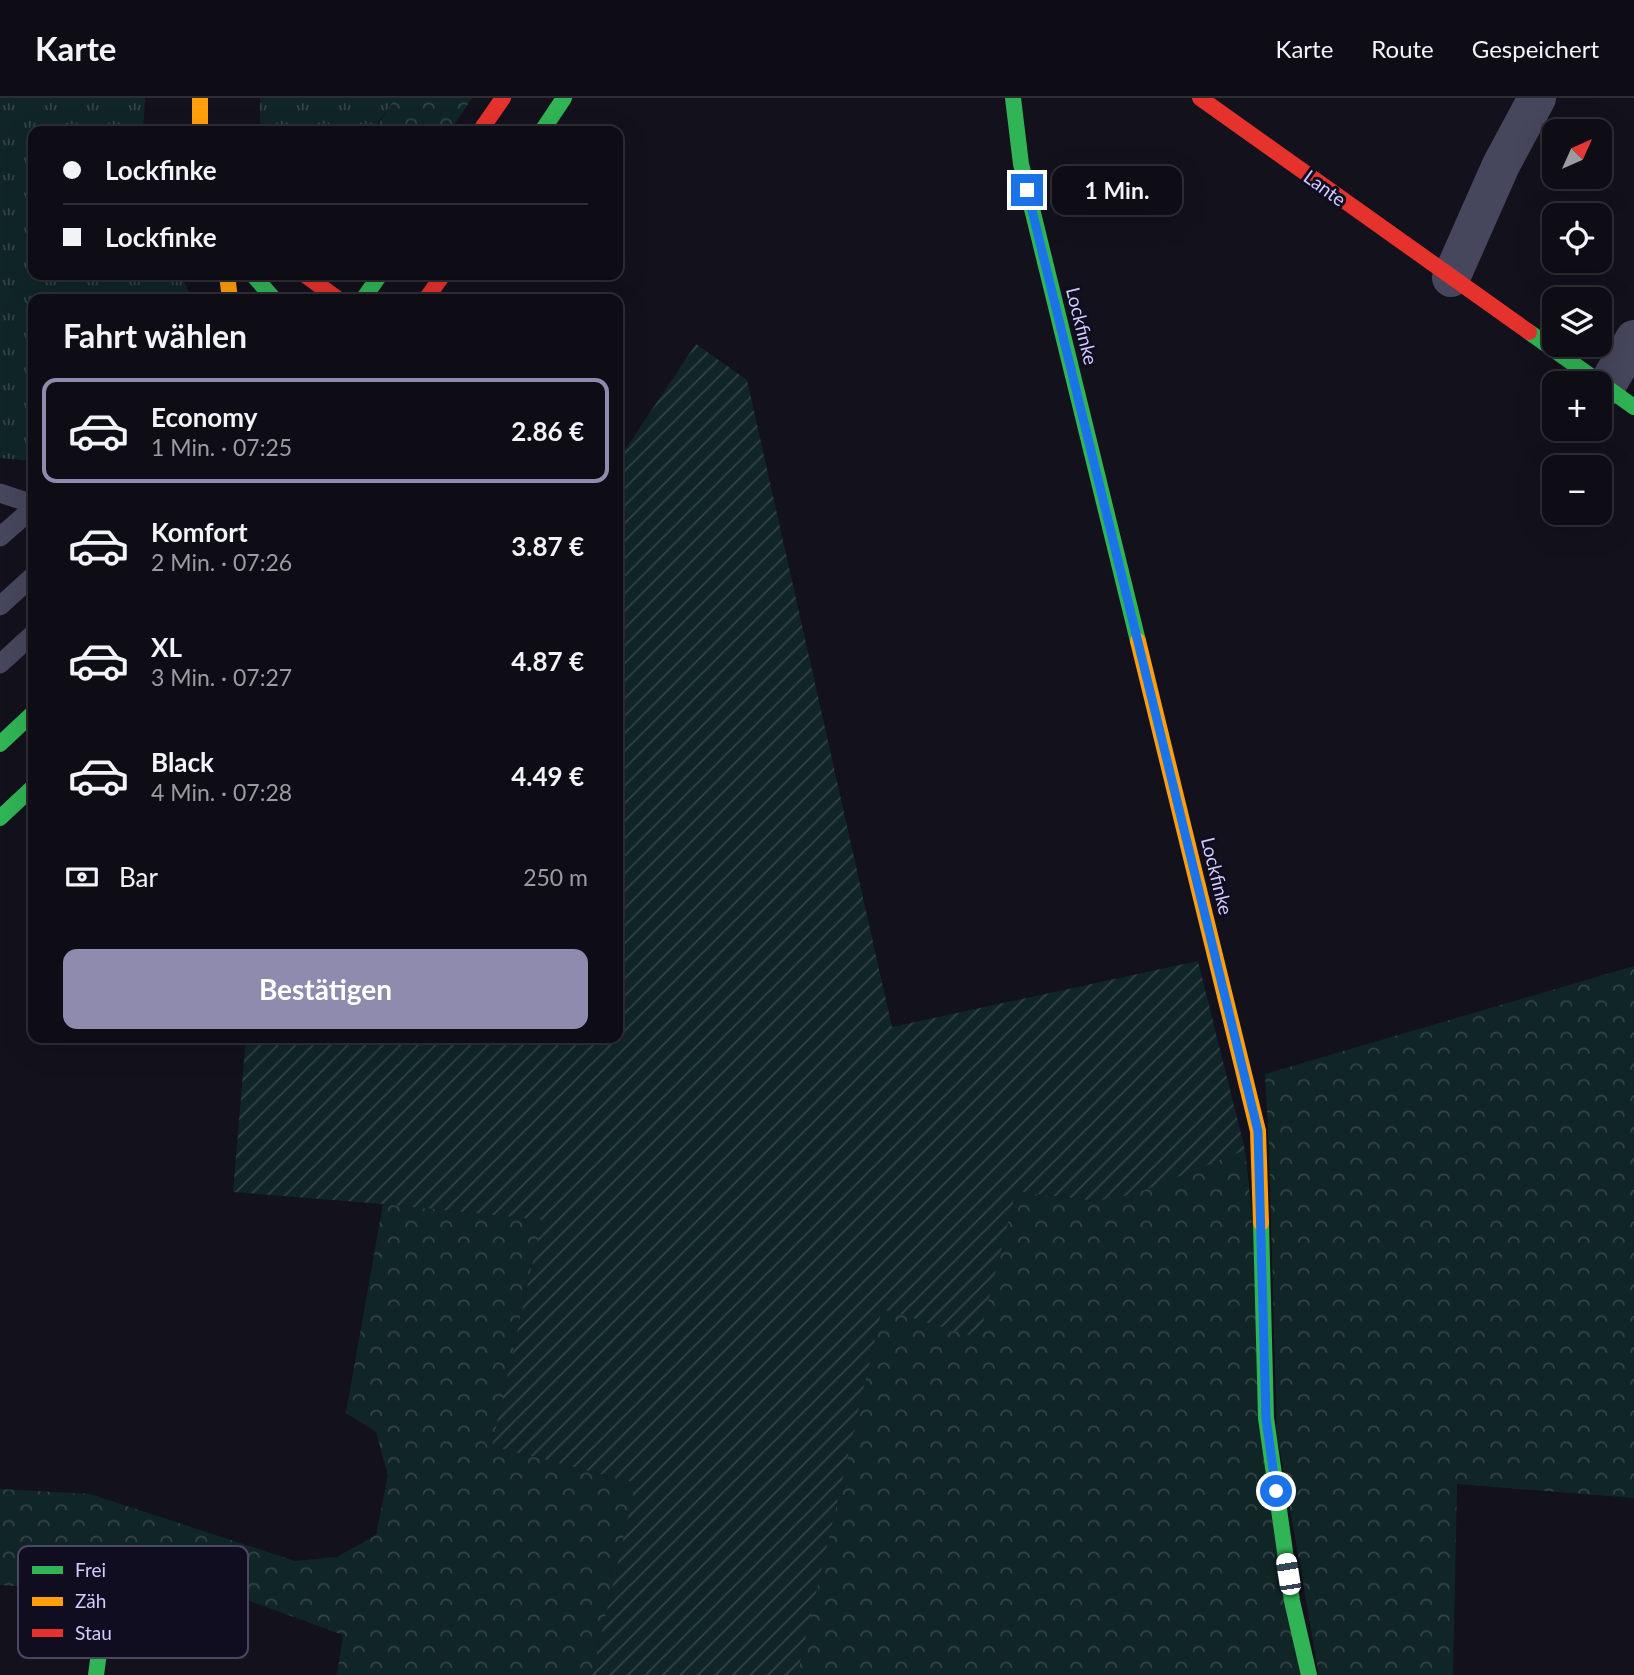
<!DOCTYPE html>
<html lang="de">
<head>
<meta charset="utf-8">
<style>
	body { margin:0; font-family:Lato,sans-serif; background:#17161e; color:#f1f3f6; height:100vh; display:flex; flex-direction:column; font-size:26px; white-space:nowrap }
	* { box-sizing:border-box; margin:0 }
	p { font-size:23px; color:#9b9ca0 }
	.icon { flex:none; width:38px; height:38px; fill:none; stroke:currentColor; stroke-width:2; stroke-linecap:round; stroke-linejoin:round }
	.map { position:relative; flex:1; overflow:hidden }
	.details { position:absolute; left:28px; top:196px; width:595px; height:749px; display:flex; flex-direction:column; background:#0e0d15; border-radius:14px; box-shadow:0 7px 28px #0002,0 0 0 2px #2e2d34 }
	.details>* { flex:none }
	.guide { position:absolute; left:28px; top:28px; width:595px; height:154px; border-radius:14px; box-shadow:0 7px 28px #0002,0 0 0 2px #2e2d34; display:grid; align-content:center; height:154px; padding:0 35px; background:#0e0d15 }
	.needle { width:46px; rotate:45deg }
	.fabs { position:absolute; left:1542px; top:21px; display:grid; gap:14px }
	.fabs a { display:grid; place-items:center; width:70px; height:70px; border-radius:14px; background:#0e0d15; box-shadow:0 7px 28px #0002,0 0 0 2px #2e2d34; font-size:35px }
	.end { position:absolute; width:32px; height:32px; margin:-16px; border:9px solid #1a73e8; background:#fff; box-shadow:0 0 0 4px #fff }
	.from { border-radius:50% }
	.bubble { position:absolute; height:49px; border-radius:14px; background:#0e0d15; box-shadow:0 7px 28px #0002,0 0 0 2px #2e2d34; font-size:23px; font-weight:700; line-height:49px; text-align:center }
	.car { position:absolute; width:21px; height:42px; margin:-21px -10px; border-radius:9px; box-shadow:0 0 5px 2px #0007; background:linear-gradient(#fff 24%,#345 0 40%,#fff 0 76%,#345 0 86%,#fff 0) }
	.guide b { display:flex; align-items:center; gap:24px; height:66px; font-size:26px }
	.guide b+b { border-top:2px solid #2e2d34 }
	.guide i { width:18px; height:18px; background:#f1f3f6 }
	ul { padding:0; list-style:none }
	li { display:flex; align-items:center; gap:21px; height:105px; margin:0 14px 10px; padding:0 21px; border:4px solid transparent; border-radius:14px }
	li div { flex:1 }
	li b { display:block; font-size:26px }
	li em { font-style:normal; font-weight:700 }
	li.selected { border-color:#8e8baf }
	li>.icon { width:63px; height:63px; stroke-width:1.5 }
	h2 { padding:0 35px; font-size:32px; line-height:84px }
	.pay { display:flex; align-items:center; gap:18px; height:77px; padding:0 35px; font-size:26px }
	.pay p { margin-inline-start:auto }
	.action { display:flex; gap:14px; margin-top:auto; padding:14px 35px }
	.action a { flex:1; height:80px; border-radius:14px; background:#8e8baf; color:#fff; font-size:28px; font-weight:700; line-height:80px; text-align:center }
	header { display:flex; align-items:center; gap:42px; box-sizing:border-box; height:98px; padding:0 35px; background:#0e0d15; border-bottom:2px solid #2e2d34 }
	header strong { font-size:33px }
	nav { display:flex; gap:38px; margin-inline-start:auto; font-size:24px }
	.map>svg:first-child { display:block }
	.grass { fill:url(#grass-tufts) }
	.forest { fill:url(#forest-crowns) }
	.garden { fill:url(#garden-furrows) }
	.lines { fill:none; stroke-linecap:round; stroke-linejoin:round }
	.lane { stroke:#46465c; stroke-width:19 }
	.street { stroke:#46465c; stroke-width:38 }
	.fast { stroke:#30b455; stroke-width:16 }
	.slow { stroke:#ff9f0a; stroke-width:16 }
	.jam { stroke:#e5322d; stroke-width:16 }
	.route { stroke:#1a73e8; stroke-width:9 }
	.labels { text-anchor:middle; stroke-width:6; stroke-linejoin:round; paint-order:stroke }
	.street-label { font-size:19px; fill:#d1ccfe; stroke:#100d20 }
	.key { fill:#100d20; stroke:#4a4663; stroke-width:2 }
	.key-label { font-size:19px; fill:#d1ccfe }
</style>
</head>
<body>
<header>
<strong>Karte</strong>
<nav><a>Karte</a><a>Route</a><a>Gespeichert</a></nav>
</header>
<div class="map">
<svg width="1634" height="1577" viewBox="0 0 1634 1577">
	<defs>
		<pattern id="grass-tufts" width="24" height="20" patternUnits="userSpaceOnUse" patternTransform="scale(1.75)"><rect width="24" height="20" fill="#102626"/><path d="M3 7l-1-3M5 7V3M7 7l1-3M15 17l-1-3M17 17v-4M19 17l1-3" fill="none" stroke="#324447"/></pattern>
		<pattern id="forest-crowns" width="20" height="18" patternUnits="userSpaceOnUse" patternTransform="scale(1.75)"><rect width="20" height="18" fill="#102626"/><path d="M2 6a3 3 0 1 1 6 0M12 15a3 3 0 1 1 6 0" fill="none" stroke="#324447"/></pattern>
		<pattern id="garden-furrows" width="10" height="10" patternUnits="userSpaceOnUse" patternTransform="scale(1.75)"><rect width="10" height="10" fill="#102626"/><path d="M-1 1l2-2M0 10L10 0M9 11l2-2" fill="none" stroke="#324447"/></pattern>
	</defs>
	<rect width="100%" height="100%" fill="#13111c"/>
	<path class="grass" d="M0,0h145l-2,33h-110v137l-4,-4 4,5v6h148l11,24h-159v162l-33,-3z
		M260,0h135l-23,33h-109l-3,-9z"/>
	<path class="forest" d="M395,0h77l-22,33h-76z
		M1634,868v532l-177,-14 -4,191h-134l-42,-241 -8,-286 -4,-74z
		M1245,1052l56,525h-504l85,-367 134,-117 78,10z
		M383,1106l159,16 -50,226 144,37 -44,192h-255l6,-40 -96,-35 -61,1 -60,-7 -126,-9v-96l90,5 205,67 42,-4 39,-22 12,-59 -12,-44 -30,-19z"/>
	<path class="garden" d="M696,246l51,36 145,647 306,-66 47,189 -110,44 -40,7 -79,-10 -37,147 -97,-29 -85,366h-205l44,-192 -144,-37 50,-226 -159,-16 -150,-12 13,-154h372v-578z"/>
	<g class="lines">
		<path class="lane" d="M0,395l33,11
			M0,439l33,-29
			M0,508l33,-30
			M0,566l33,-30"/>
		<path class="street" d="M1451,180l50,-113 36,-67
			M1606,289l28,-48"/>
		<path class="fast" d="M1013,0l8,66 117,477
			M542,33l22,-33
			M253,177l21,24
			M363,201l17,-24
			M1529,234l105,75
			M0,646l33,-31
			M0,720l33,-31
			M1261,1125l5,195 26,183 17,74
			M96,1577l10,-75"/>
		<path class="slow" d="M200,0v33
			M227,177l3,24
			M1138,543l120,490 3,92"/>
		<path class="jam" d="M1200,0l329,234
			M480,33l23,-33
			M305,177l33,24
			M426,201l17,-24"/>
	</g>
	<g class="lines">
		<path class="route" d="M1027,92l231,941 8,287 10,73"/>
	</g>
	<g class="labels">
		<g class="street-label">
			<text transform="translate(1325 90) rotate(36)" y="7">Lante</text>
			<text transform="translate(1082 228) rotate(76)" y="7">Lockfinke</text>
			<text transform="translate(1217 778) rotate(76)" y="7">Lockfinke</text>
		</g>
	</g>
	<rect x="18" y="1448" width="230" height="112" rx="10" class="key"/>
	<rect x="32" y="1468" width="31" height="8" fill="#30b455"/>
	<rect x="32" y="1499" width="31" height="9" fill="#ff9f0a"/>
	<rect x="32" y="1531" width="31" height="8" fill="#e5322d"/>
	<g class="key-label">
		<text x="75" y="1479">Frei</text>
		<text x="75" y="1510">Zäh</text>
		<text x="75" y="1542">Stau</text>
	</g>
</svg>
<div class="fabs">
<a><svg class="needle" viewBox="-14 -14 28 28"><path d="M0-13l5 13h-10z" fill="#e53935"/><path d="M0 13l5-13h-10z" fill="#9b9ca0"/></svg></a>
<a><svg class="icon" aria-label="locate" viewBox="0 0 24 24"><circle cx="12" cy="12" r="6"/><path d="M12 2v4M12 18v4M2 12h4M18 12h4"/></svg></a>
<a><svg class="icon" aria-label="layers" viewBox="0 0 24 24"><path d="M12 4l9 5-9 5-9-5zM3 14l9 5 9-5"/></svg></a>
<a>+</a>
<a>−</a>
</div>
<i class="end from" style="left:1276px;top:1393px"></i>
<i class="end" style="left:1027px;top:92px"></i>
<div class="bubble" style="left:1052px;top:68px;width:130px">1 Min.</div>
<i class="car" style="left:1288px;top:1476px;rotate:351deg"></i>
<div class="guide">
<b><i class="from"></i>Lockfinke</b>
<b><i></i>Lockfinke</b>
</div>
<section class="details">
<h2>Fahrt wählen</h2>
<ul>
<li class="selected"><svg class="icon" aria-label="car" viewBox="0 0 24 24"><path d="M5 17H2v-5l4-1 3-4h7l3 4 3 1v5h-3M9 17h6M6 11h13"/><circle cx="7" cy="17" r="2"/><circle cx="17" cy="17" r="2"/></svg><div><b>Economy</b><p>1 Min. · 07:25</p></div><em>2.86 €</em></li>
<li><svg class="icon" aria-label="car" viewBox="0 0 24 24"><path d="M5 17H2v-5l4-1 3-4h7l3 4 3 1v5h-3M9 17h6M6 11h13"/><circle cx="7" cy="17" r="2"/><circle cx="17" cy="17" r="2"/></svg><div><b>Komfort</b><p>2 Min. · 07:26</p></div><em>3.87 €</em></li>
<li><svg class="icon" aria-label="car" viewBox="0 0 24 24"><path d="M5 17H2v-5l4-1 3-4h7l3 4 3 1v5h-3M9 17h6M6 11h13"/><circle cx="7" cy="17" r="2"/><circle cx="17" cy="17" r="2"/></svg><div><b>XL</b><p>3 Min. · 07:27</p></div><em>4.87 €</em></li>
<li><svg class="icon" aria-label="car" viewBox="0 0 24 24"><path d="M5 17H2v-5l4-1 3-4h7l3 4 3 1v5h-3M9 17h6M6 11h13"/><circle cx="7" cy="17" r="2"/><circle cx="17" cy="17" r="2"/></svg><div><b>Black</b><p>4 Min. · 07:28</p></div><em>4.49 €</em></li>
</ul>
<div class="pay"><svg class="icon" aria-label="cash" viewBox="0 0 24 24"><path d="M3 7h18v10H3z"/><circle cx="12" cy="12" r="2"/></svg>Bar<p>250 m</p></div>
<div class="action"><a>Bestätigen</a></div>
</section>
</div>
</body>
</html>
